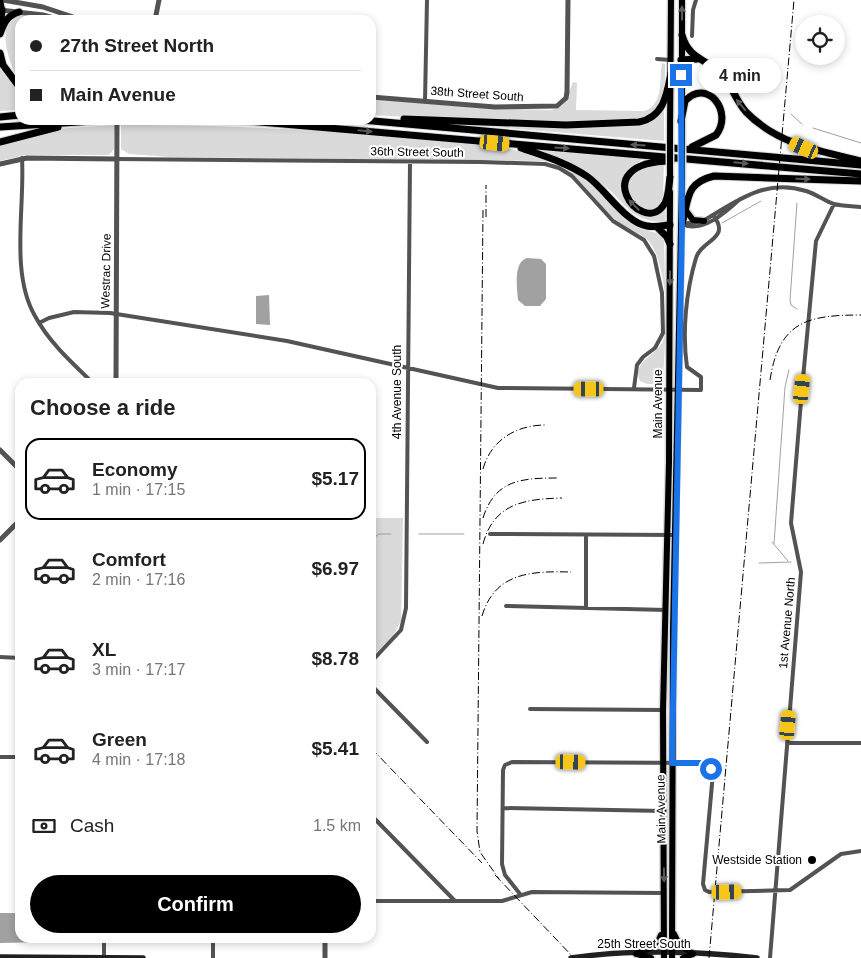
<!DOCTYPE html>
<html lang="en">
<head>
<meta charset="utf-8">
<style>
	body { margin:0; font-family:Arial,sans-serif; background:#f6f6f6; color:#222; height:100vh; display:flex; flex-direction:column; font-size:19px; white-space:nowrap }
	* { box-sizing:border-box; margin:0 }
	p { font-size:16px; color:#767676 }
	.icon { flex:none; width:28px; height:28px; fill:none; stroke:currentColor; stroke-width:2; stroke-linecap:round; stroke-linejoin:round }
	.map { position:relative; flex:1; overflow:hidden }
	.drawer { position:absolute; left:15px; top:378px; width:361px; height:565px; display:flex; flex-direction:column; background:#fff; border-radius:15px; box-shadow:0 2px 8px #0003 }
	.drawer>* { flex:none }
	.top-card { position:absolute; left:15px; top:15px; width:361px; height:110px; border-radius:15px; box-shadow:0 2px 8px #0003; display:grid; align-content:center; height:110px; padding:0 15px; background:#fff }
	.fabs { position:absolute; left:795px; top:15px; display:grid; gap:10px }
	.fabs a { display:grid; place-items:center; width:50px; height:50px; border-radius:50%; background:#fff; box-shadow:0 2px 8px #0003; font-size:25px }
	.end { position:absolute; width:22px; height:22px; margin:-11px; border:6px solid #1a73e8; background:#fff; box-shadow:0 0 0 2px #fff }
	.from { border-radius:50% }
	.bubble { position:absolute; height:35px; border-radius:18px; background:#fff; box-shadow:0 2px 8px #0003; font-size:16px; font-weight:700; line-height:35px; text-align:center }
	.car { position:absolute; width:15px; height:30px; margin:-15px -8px; border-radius:6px; box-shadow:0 0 4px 1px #0007; background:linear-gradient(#f5c518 24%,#345 0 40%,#f5c518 0 76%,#345 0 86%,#f5c518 0) }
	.top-card b { display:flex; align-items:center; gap:18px; height:48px; font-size:19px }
	.top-card b+b { border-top:1px solid #e0e0e0 }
	.top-card i { width:12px; height:12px; background:#222 }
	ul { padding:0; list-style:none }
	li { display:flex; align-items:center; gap:15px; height:82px; margin:0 10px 8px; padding:0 5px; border:2px solid transparent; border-radius:15px }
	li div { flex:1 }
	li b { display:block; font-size:19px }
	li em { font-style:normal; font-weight:700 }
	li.current { border-color:#000 }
	li>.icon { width:45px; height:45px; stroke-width:1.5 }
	h2 { padding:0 15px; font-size:22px; line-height:60px }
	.pay { display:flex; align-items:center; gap:12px; height:55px; padding:0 15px; font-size:19px }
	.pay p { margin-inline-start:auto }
	.button { display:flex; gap:10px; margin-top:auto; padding:10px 15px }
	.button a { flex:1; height:58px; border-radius:30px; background:#000; color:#fff; font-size:20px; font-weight:700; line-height:58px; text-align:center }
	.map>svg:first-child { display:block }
	.green { fill:#dadada }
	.water { fill:#a1a1a1 }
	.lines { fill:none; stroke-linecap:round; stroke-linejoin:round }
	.stream { stroke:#a1a1a1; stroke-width:1 }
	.primary-casing { stroke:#dbdbdb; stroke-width:9 }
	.motorway-casing { stroke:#dbdbdb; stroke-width:9 }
	.minor { stroke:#535353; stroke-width:4 }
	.tertiary { stroke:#535353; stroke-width:5 }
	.secondary { stroke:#202020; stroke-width:5.5 }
	.primary { stroke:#000; stroke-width:6 }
	.motorway { stroke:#000; stroke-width:7 }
	.rail { stroke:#000; stroke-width:1; stroke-dasharray:8 2.5 1 2.5; stroke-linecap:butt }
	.primary-bridge-casing { stroke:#dbdbdb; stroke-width:9; stroke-linecap:butt }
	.primary-bridge { stroke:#000; stroke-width:6 }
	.oneway { fill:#595959 }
	.route { stroke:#1a73e8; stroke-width:6 }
	.poi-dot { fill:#000; stroke:#fff; stroke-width:2 }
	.labels { text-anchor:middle; stroke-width:4; stroke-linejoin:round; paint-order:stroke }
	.street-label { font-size:12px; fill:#000; stroke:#fff }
	.poi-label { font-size:12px; fill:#000; stroke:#fff; text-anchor:end }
</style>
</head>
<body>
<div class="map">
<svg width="861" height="958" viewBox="0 0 861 958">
	<rect width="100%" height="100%" fill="#fff"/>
	<path class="green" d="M19,14l35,6h-34v61c-10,-13 -20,-46 -11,-61 2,-3 7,-4 10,-6z
		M0,61l20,29v20l-20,1z
		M662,63l3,1c0,15 1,39 -12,50 -21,17 -243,3 -282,1v-16l108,9 72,2c18,-3 16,-16 22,-28l4,1 -1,27 69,1c19,-7 14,-32 17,-48z
		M664,109v32l-170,-14 144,-3z
		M115,125l-1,24 -5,6h-83l-26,6v-17l55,-15z
		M121,125c100,-1 199,5 299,15 30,3 73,3 102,12 21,6 43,13 61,27 29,21 37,48 75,54l6,8 2,83 -3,56c-6,6 -16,5 -23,1 -9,-19 16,-25 23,-40 4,-10 3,-23 3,-34 -1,-19 -5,-47 -15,-63 -8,-11 -25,-15 -35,-24 -26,-21 -37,-52 -73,-59l-373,-4 -41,-3 -8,-5z
		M545,151l97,8 -12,11 -6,25 28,21 13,-6v12c-39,0 -39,-23 -67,-41 -17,-12 -36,-20 -55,-29z
		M664,162l-1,38c-10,18 -21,8 -33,-1l-2,-15 6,-14z
		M371,518h32l-2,103 -8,15 -22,22z"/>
	<path class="water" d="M527,258l14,1 5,5v35l-6,7h-15l-7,-6c-1,-12 -5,-38 9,-42z
		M269,295l1,30 -14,-1v-28z
		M0,913h20v25h27v4l-47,1z"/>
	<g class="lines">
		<path class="stream" d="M791,114l11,10
			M813,128l48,15
			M797,203l-7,97 1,5 6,4
			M722,223l39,-22
			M419,534h45
			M371,540l8,-6h12
			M772,542l16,19
			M774,544l11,-157 4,-17
			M759,563l32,-1"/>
		<defs>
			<path id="primary" d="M0,0l2,10
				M670,131l1,-131
				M682,132v-132
				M684,208l9,12 11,1
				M674,934l5,10 14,10
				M636,954l20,-8 5,-11
				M637,954l14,4
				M664,958l-1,-248 6,-248 1,-270
				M672,958l1,-327 9,-452
				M683,958l10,-4"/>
			<path id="motorway" d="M0,28l2,-18
				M0,34c4,-12 7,-18 19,-22
				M682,35c7,25 24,23 39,39 10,9 14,26 25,38 31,32 73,39 115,49
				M0,53l3,12 17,23
				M681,60l16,-1
				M0,117l20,-2
				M404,119l162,6 73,-3c25,-5 28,-28 32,-49
				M212,120l36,1 613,53
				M362,120l499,45
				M681,121l4,-20c22,-24 49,11 31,34l-24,12
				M0,127l110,-7
				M0,142l58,-15
				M521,148c23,8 47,15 67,29 18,13 38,46 59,49 8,2 15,-1 23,-1
				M670,176c-1,9 -1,23 -7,30 -22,30 -78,-44 8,-45
				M682,224c7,-25 3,-41 32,-48l147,5
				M657,227l10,10 3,7"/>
		</defs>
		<use href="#primary" class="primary-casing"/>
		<use href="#motorway" class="motorway-casing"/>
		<path class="minor" d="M692,36l1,-26 3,-10
			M657,59l14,1
			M425,101l2,-101
			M22,158c3,49 -12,115 13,158 14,26 36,46 57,66
			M117,159l364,3 64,2 14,4 13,8 41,45 31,19 10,16 8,37 1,40 -8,15 -12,9 -6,8 -3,23
			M703,221c34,-20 62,-43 103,-30 10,3 19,10 28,13 8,2 19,2 27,3
			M682,224l15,-2
			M682,224c20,10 44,-12 58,-25
			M39,323l10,-5 25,-6 36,1 177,28 211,47 203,2v-13l-14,-10c-5,-34 -1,-76 9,-109 5,-18 36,-19 17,-43
			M490,534l185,1
			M506,606l160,4
			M586,608v-73
			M0,657l20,1
			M371,662l30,-32 5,-22 4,-446
			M371,685l56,57
			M530,709l133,1
			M787,743h74
			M0,757h20
			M503,808l161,3
			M371,815l84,86
			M520,894l-15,-19 -3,-11 1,-94 2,-5 7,-3 188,1 8,2 5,8 -10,111 2,6 4,2 81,-2 51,-36 20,-3
			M371,901h131l30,-9 132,1
			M104,958v-20
			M213,958v-20
			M770,958l31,-386 -10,-49 11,-134 14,-148 18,-37"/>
		<path class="tertiary" d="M3,0l40,7 39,13
			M0,10l43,5 17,5
			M155,20l4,-20
			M371,97l124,10 62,-1 9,-8 1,-6 1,-92
			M0,164l27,-6 90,1
			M116,382l1,-262
			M0,450l20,20
			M0,540l20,-20
			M325,938v20"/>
		<path class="secondary" d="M0,957l143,1
			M571,958c59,-9 128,-7 186,0"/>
		<use href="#primary" class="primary"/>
		<use href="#motorway" class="motorway"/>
		<path class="rail" d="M483,210l-6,621 3,21 19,27
			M486,217v-32
			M770,380c9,-59 38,-65 91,-65
			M483,469c8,-29 33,-44 63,-44
			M483,518c12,-38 38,-40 74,-40
			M483,544c11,-41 42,-45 79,-46
			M482,616c13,-44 50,-45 89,-44
			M371,748l111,115
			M495,875l79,83
			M709,958l85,-958"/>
		<defs>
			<path id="primary-bridge" d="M682,132v47
				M670,176v-45"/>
		</defs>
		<use href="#primary-bridge" class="primary-bridge-casing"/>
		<use href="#primary-bridge" class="primary-bridge"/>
	</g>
	<defs><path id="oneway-solid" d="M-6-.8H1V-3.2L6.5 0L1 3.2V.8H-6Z" transform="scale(1.25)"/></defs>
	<g class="oneway">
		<use href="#oneway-solid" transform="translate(682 13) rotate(-90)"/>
		<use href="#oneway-solid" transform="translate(741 105) rotate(-130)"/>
		<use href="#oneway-solid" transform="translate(365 131) rotate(5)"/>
		<use href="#oneway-solid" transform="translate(638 145) rotate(-176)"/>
		<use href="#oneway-solid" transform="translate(562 148) rotate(4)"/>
		<use href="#oneway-solid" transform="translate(741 163) rotate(5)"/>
		<use href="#oneway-solid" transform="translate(803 179) rotate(2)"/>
		<use href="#oneway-solid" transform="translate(634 205) rotate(-135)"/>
		<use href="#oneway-solid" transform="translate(670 278) rotate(90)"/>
		<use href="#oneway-solid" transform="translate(664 875) rotate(89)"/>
	</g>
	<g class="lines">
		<path class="route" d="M681,75l1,149 -10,539h28l11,6"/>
	</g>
	<circle class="poi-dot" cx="812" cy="860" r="5"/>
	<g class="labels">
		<g class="street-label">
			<text transform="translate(477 94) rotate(4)" y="4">38th Street South</text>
			<text transform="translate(417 152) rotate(1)" y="4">36th Street South</text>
			<text transform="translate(106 271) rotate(-89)" y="4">Westrac Drive</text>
			<text transform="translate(397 392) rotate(-90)" y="4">4th Avenue South</text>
			<text transform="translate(658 404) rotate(-90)" y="4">Main Avenue</text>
			<text transform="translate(787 623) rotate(-85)" y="4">1st Avenue North</text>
			<text transform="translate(661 809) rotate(-91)" y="4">Main Avenue</text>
			<text x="644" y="948">25th Street South</text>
		</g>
		<g class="poi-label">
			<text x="802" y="864">Westside Station</text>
		</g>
	</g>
</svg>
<div class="fabs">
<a><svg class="icon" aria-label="locate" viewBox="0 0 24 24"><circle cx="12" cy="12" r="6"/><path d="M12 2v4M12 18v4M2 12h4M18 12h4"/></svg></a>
</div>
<i class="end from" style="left:711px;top:769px"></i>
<i class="end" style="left:681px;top:75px"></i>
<div class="bubble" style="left:699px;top:58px;width:82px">4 min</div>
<i class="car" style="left:495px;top:143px;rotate:96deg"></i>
<i class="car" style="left:804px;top:148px;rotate:294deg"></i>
<i class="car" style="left:589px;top:389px;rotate:270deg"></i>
<i class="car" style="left:802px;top:389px;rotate:6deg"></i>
<i class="car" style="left:788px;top:725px;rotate:5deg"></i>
<i class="car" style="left:571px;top:762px;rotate:91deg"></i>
<i class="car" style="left:727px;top:892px;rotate:89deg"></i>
<div class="top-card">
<b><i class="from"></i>27th Street North</b>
<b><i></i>Main Avenue</b>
</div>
<section class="drawer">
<h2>Choose a ride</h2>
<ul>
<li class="current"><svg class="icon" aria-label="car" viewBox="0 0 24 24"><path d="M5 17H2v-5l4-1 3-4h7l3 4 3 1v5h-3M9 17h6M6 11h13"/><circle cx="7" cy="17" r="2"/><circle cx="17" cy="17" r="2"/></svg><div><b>Economy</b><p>1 min · 17:15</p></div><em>$5.17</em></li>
<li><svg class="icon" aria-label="car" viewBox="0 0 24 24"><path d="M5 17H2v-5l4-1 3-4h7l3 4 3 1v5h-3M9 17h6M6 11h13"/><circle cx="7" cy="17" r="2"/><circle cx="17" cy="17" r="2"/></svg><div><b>Comfort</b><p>2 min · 17:16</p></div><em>$6.97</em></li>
<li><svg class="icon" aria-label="car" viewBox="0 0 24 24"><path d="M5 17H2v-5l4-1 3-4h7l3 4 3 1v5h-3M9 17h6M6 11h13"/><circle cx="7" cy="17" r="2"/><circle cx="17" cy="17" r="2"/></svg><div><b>XL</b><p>3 min · 17:17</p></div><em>$8.78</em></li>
<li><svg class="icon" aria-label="car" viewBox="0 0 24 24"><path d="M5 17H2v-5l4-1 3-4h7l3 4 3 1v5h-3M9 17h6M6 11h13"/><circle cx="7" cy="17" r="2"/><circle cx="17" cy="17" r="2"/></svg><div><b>Green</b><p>4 min · 17:18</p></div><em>$5.41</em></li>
</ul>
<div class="pay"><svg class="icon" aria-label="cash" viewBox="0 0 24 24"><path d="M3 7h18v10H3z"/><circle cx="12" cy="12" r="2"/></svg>Cash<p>1.5 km</p></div>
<div class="button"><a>Confirm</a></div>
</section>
</div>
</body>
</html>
